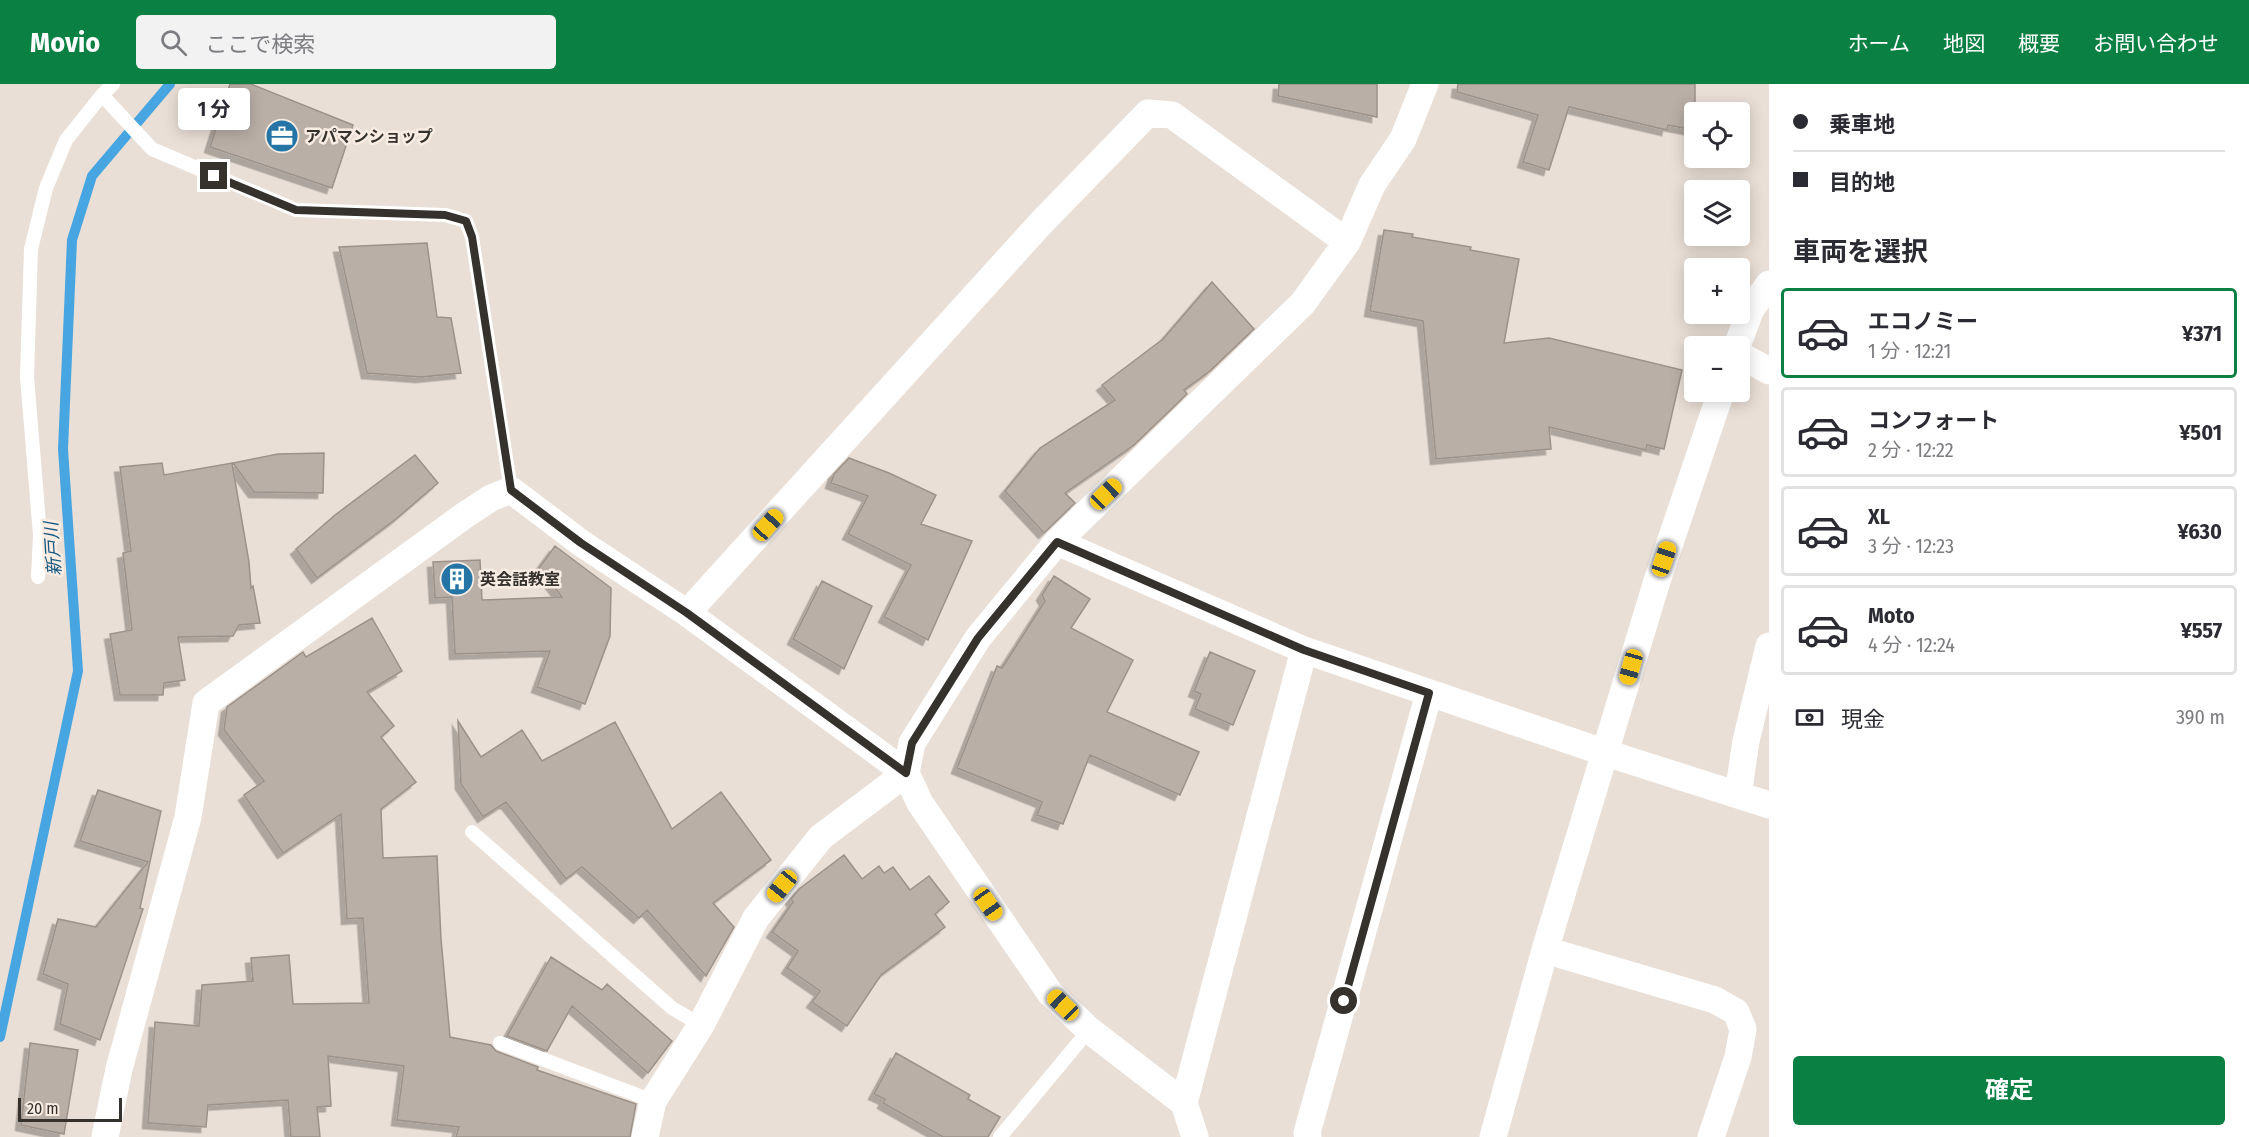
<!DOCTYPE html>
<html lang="ja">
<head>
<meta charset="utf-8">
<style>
	body { margin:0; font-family:"Fira Sans Condensed","Noto Sans JP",sans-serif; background:#f2f2f3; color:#2b2b33; height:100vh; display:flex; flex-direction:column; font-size:22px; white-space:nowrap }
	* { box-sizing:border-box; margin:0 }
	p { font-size:20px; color:#7c7c81 }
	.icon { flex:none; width:33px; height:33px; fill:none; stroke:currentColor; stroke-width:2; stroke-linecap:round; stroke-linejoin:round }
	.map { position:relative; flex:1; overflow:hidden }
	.drawer { display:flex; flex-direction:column; background:#fff; width:480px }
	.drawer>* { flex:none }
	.hud { display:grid; align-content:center; height:132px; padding:0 24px; background:#fff }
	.fabs { position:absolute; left:1684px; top:18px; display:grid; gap:12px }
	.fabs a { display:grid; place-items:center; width:66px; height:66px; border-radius:6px; background:#fff; box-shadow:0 3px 15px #0003; font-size:30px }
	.scale { position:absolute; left:18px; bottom:15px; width:104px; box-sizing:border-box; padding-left:6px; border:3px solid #35312d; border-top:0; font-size:16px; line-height:21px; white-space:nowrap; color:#35312d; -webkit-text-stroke:4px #f8ece3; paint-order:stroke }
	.end { position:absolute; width:27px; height:27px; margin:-14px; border:8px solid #35312d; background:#fff; box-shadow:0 0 0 3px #fff }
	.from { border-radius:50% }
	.bubble { position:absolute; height:42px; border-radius:6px; background:#fff; box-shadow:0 3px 15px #0003; font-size:20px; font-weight:700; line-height:42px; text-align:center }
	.car { position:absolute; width:18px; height:36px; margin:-18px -9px; border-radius:8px; box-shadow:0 0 4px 2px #0007; background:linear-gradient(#f5c518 24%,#345 0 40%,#f5c518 0 76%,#345 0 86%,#f5c518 0) }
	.hud b { display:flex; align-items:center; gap:21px; height:57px; font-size:22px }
	.hud b+b { border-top:2px solid #e1e1e2 }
	.hud i { width:15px; height:15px; background:#2b2b33 }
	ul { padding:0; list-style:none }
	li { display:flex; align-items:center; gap:18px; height:90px; margin:0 12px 9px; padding:0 12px; border:3px solid #e1e1e2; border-radius:6px }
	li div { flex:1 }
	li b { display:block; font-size:22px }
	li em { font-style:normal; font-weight:700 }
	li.selected { border-color:#0b8043 }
	li>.icon { width:54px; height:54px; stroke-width:1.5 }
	h2 { padding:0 24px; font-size:27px; line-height:72px }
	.pay { display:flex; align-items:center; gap:15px; height:66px; padding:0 24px; font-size:22px }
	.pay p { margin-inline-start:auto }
	.action { display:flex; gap:12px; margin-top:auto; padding:12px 24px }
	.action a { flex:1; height:69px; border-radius:6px; background:#0b8043; color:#fff; font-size:24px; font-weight:700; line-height:69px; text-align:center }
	header { display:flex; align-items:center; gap:36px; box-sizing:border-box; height:84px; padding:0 30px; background:#0b8043; color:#fff }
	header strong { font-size:28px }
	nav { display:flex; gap:33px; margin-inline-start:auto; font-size:21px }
	.search { width:420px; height:54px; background:#f2f2f3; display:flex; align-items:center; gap:15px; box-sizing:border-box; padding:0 21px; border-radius:6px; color:#7c7c81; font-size:22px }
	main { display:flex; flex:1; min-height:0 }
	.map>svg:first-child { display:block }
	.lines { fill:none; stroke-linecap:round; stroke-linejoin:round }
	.stream { stroke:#47a5e1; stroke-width:10 }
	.building { fill:#baafa6; stroke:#9c928a; stroke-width:1.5; filter:url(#shadow) }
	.service { stroke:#fff; stroke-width:14 }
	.minor { stroke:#fff; stroke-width:27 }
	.route { stroke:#35312d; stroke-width:8 }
	.labels { text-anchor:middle; stroke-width:5; stroke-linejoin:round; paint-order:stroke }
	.poi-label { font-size:16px; font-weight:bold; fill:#35312d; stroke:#f8ece3; text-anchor:start }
	.water-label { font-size:18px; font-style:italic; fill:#155982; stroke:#f8ece3 }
</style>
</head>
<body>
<header>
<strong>Movio</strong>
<div class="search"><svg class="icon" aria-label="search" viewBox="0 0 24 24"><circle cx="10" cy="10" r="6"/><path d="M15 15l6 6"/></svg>ここで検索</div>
<nav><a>ホーム</a><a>地図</a><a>概要</a><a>お問い合わせ</a></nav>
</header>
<main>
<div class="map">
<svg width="1769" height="1053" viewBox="0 0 1769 1053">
	<defs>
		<filter id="shadow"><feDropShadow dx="-5.5" dy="5.5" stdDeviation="0" flood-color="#0004"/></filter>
	</defs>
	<rect width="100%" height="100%" fill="#eadfd6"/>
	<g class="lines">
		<path class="stream" d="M0,953l78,-366 -15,-222 9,-209 20,-64 78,-92"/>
	</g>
	<path class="building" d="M230,0h21l102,41 -21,63 -122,-41z
		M1279,0h98v33l-99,-21z
		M1458,0h237v46l-27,-5 -1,5 -98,-23 -20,63 -26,-8 15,-47 -81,-23z
		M1384,146l29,4 -1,3 59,10 -1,3 49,9 -15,84 45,-5 133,32 -18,79 -17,-4 -1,5 -97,-23 2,22 -115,10 -13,-138 -53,-10z
		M427,159l10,74 14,1 10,55 -40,4 -54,-4 -28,-126z
		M1212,198l42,47 -44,42 -26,19 3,4 -53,51 -69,48 10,10 -31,30 -39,-42 35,-43 75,-48 -13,-15 61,-46z
		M324,369l-1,40 -69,-1 -21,-29 45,-9z
		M415,371l23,28 -42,36 -79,59 -21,-29 39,-34z
		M849,374l40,15 47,22 -15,29 51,17 -44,99 -44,-23 27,-52 -63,-31 20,-38 -37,-13 3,-9z
		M162,379l2,12 68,-12 17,99 2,26 2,-2 7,37 -21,2 -6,11 -55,1 7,43 -21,3 -1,12h-43l-10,-61 22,-4 -9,-77 8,-2 -11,-84z
		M555,462l56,42 -1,48 -25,68 -48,-17 13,-36 -95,3 -3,-57 -17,1 -2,-36 47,-2 2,40 80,-3 -23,-29z
		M1054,492l36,23 -19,29 62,32 -26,52 92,40 -19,43 -90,-40 -27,69 -26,-9 5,-13 -85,-34 40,-102 5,2 43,-67 -3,-6z
		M822,497l50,25 -28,63 -51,-30z
		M372,534l30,53 -35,21 27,34 -13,11 35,45 -35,27 2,49 54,-2 4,83 9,98 41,8 5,6 42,16 -1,3 99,34 -6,33h-174l3,-10 -62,-7 7,-54 -76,-10 3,50 -14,1 3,30h-29l-3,-37 -80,5 -2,22 -58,-4 7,-101 44,4 3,-41 51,-4 -2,-23 38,-3 4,49 76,-1 -6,-85 -16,1 -6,-105 -58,39 -39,-58 20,-14 -40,-51 3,-23 76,-55 3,5z
		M1210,568l45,19 -22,54 -38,-16 6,-15 -7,-3z
		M458,637l23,36 41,-27 20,31 73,-39 57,107 49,-37 50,68 -58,43 21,24 -28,49 -59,-66 -8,8 -57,-51 -16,12 -60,-77 -23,15 -22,-33z
		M98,706l63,21 -21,97 3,1 -43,131 -40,-16 8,-40 -25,-10 15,-55 38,8 52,-65 -68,-21z
		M844,771l18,24 17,-13 5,7 9,-6 17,23 19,-14 20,26 -14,12 10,13 -64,48 -34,51 -35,-24 8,-11 -33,-23 11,-17 -26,-19 21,-30 -2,-3 8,-10z
		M551,873l51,33 5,-6 65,57 -24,32 -76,-67 -25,45 -40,-15z
		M30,959l48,7 -14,84 -43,-9z
		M896,969l74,42 -2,4 32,18 -12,20h-45l-60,-34 2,-4 -11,-5z"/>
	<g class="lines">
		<path class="service" d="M102,11l50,54 144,61 149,5 21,6 6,16 39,253
			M38,493l2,-42 -13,-158 4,-128 15,-61 20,-48 36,-45 11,-11
			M472,748l200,176 29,17
			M500,959l153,58
			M1000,1053l89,-107"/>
		<path class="minor" d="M1737,262l14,-37 18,-25
			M1740,271l29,16
			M1057,458l247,108 302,103 163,52
			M687,529l354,-390 107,-110 24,2 175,127
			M1738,711l8,-54 23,-95
			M1545,866l170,50 21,12 7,17 -5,28 -27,80
			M1184,1019l120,-453
			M105,1053l14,-68 69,-252 18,-114 259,-188 26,-17 20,-8 70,53 106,70 219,160 14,30 130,190 39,37 95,73 11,34
			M645,1053l8,-36 48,-76 55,-107 65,-81 85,-64 6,-30 66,-105 79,-96 246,-239 44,-61 25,-57 31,-46 22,-55
			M1308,1053l-1,-4 122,-440
			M1493,1053l52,-187 112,-369 64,-189"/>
	</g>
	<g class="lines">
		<path class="route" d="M214,92l82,34 149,5 21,6 6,16 39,253 70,53 106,70 219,160 6,-30 66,-105 79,-96 247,108 125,43 -85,308"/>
	</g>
	<defs>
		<symbol id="office-disc" viewBox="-11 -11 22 22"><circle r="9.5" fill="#2475a6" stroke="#f8ece3"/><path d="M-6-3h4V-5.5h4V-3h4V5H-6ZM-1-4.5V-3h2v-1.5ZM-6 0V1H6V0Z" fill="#fff"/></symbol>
		<symbol id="building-disc" viewBox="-11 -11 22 22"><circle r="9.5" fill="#2475a6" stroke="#f8ece3"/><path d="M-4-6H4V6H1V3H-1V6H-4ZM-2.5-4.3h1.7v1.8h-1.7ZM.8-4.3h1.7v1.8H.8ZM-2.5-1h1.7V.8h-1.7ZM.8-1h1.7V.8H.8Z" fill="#fff"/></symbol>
	</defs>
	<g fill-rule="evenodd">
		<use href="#office-disc" x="263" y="33" width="38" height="38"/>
		<use href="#building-disc" x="438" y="476" width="38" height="38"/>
	</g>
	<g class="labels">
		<g class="poi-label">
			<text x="305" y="58">アパマンショップ</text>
			<text x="480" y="501">英会話教室</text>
		</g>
		<g class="water-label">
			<text transform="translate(53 465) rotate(-94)" y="6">新戸川</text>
		</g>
	</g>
</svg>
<div class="fabs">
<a><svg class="icon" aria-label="locate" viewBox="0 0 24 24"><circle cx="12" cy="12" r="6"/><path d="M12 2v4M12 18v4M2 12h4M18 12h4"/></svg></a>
<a><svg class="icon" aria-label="layers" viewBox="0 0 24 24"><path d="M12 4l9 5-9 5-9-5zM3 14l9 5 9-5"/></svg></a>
<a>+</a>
<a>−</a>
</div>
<div class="scale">20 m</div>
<i class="end from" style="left:1344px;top:917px"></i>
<i class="end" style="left:214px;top:92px"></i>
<div class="bubble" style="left:178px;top:4px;width:72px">1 分</div>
<i class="car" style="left:1106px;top:410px;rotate:46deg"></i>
<i class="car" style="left:768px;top:441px;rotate:42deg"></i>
<i class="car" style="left:1664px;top:475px;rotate:19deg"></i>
<i class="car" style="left:1631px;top:583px;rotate:196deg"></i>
<i class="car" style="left:782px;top:802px;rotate:219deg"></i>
<i class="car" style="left:988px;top:820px;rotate:145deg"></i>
<i class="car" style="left:1063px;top:921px;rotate:314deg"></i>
</div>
<section class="drawer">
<div class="hud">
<b><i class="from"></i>乗車地</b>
<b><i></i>目的地</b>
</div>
<h2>車両を選択</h2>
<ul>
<li class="selected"><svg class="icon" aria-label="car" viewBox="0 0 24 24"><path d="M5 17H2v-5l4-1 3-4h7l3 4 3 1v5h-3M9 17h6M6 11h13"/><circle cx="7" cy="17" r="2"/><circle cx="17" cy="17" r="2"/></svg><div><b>エコノミー</b><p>1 分 · 12:21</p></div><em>¥371</em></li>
<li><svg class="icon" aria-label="car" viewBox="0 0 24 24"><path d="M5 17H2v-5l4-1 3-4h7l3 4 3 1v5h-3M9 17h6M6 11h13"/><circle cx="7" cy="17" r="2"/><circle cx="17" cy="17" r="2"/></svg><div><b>コンフォート</b><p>2 分 · 12:22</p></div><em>¥501</em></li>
<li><svg class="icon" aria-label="car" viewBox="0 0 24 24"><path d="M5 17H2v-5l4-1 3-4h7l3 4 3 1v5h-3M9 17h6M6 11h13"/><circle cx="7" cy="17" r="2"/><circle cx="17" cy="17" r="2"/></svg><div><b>XL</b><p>3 分 · 12:23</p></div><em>¥630</em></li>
<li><svg class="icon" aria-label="car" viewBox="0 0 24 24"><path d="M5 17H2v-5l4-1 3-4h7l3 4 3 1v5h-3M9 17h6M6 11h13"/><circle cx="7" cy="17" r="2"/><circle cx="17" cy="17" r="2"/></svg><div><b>Moto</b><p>4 分 · 12:24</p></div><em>¥557</em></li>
</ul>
<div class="pay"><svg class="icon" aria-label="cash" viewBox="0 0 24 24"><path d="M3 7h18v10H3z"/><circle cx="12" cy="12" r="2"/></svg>現金<p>390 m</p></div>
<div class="action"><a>確定</a></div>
</section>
</main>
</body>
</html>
